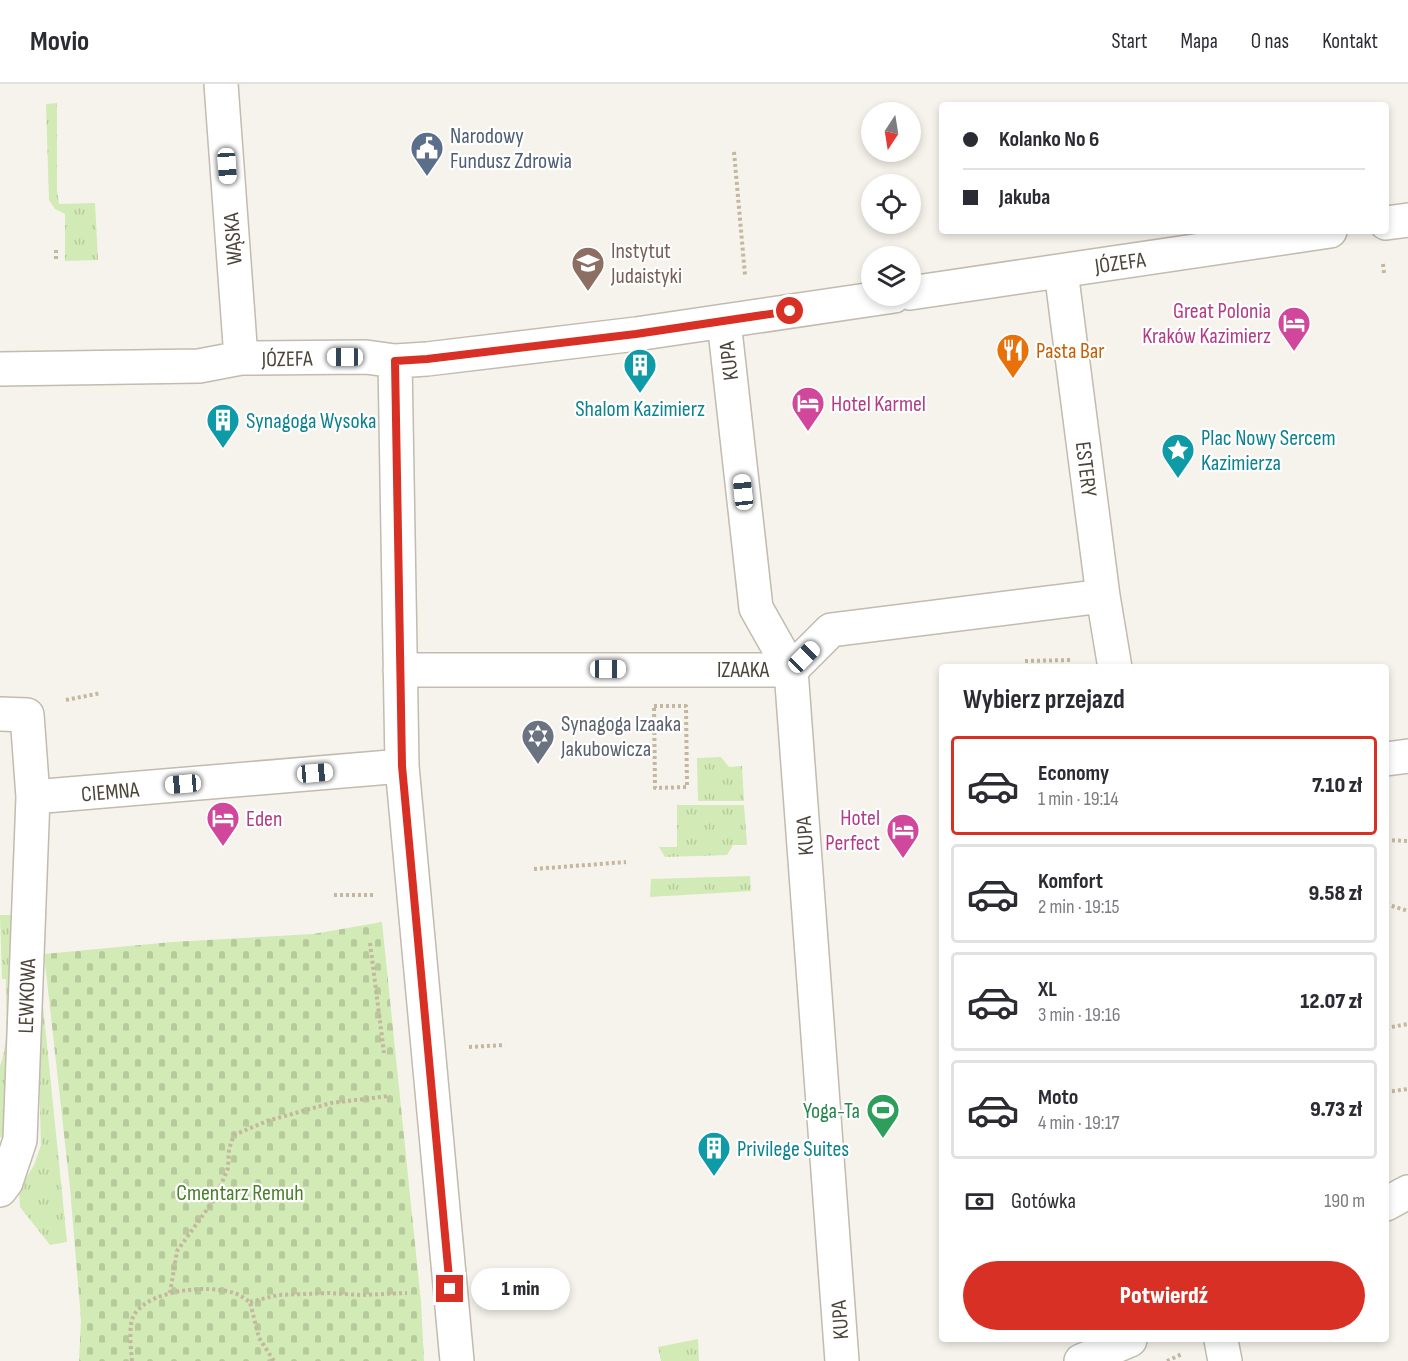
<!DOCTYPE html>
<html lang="pl">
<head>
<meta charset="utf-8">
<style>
	body { margin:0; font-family:"Sofia Sans Condensed",sans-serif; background:#f7f7f7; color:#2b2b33; height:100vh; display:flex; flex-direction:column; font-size:22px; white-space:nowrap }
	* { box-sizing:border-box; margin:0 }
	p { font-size:20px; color:#7c7c81 }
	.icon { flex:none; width:33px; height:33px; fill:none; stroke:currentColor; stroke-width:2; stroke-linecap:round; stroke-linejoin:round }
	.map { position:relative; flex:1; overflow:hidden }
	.details { position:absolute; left:939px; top:580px; width:450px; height:678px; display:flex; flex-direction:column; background:#fff; border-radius:6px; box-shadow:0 3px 9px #0003 }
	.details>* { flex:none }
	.top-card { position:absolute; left:939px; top:18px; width:450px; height:132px; border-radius:6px; box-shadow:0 3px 9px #0003; display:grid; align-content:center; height:132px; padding:0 24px; background:#fff }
	.needle { width:39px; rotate:192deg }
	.fabs { position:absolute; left:861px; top:18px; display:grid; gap:12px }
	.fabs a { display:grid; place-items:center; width:60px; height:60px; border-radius:50%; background:#fff; box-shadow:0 3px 9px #0003; font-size:30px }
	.end { position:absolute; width:27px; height:27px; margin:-14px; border:8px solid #d93025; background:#fff; box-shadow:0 0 0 3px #fff }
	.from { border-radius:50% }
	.bubble { position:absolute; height:42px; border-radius:21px; background:#fff; box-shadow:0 3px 9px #0003; font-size:20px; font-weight:800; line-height:42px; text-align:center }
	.car { position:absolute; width:18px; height:36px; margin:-18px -9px; border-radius:8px; box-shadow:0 0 4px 2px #0007; background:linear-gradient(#fff 24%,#345 0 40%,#fff 0 76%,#345 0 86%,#fff 0) }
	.top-card b { display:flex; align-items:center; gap:21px; height:57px; font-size:22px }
	.top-card b+b { border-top:2px solid #e1e1e2 }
	.top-card i { width:15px; height:15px; background:#2b2b33 }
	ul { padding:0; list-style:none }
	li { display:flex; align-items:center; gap:18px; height:99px; margin:0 12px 9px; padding:0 12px; border:3px solid #e1e1e2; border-radius:6px }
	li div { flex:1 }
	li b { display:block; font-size:22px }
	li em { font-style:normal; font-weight:800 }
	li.current { border-color:#d93025 }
	li>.icon { width:54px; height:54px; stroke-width:1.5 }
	h2 { padding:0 24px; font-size:27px; line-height:72px }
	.pay { display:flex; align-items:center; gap:15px; height:66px; padding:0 24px; font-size:22px }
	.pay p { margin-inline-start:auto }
	.cta { display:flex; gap:12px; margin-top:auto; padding:12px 24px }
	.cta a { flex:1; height:69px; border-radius:36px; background:#d93025; color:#fff; font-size:24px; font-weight:800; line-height:69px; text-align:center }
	header { display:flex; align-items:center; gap:36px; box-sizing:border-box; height:84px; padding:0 30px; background:#fff; border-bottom:2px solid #e1e1e2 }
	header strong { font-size:28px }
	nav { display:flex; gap:33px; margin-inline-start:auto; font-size:21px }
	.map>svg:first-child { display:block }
	.grass { fill:url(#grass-tufts) }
	.cemetery { fill:url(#cemetery-stones) }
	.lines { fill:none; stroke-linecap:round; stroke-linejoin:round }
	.minor-casing { stroke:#c2bbae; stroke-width:36 }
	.path { stroke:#c4b79f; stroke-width:4; stroke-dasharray:3 3; stroke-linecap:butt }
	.minor { stroke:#fff; stroke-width:33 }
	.route { stroke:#d93025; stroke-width:8 }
	.labels { text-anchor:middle; stroke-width:4.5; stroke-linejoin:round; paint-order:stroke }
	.service-label { font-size:22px; fill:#4e5e75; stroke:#fff; text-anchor:start }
	.street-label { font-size:22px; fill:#4b4439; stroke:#fff }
	.education-label { font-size:22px; fill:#785e54; stroke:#fff; text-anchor:start }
	.hotel-label { font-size:22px; fill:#b23c85; stroke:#fff; text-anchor:end }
	.food-label { font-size:22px; fill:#c56008; stroke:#fff; text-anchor:start }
	.culture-label { font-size:22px; fill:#0d838f; stroke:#fff; text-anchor:start }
	.worship-label { font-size:22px; fill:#5b616d; stroke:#fff; text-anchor:start }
	.leisure-label { font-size:22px; fill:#27864d; stroke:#fff; text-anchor:end }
	.park-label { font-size:22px; fill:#4a7f2a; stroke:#fff }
</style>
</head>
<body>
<header>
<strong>Movio</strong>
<nav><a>Start</a><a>Mapa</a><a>O nas</a><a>Kontakt</a></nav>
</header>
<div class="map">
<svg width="1408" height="1277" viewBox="0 0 1408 1277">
	<defs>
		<pattern id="grass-tufts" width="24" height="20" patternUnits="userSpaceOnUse" patternTransform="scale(1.5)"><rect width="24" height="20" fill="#d2eab5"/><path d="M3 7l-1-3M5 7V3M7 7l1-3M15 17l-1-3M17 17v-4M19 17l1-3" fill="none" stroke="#b6ca9c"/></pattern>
		<pattern id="cemetery-stones" width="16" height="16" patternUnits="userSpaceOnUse" patternTransform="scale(1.5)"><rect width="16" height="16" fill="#d2eab5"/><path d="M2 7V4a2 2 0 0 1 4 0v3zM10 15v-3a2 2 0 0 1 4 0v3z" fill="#b6ca9c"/></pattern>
	</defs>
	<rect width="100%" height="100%" fill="#f6f3ec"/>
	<path class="grass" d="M57,19v87l2,14 36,-1 3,57 -33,1v-47l-10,-5 -6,-9 -3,-96z
		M721,673l8,10 13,-1 2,35h-46l-1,-43z
		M677,721h67l3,40h-14l-6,10 -62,2 -6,-10h18z
		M750,792l1,15 -101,6 1,-18z
		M0,831h15l-2,227 -13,-5v-71c10,-26 5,-59 6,-87h-4z
		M39,882l28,276 -17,3 -30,-38 -1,-17 15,-25 7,-20 -4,-139z
		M698,1255l1,22h-38l-3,-14z"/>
	<path class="cemetery" d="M382,838l39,380 3,59h-345l2,-42 -11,-131 -26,-234 128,-12 141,-8z"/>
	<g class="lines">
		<defs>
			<path id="minor" d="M221,0l20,274
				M1386,139l22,-3
				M1061,187l42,325 12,72
				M910,209l420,-62
				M724,237l32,287 35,62 51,691
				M395,277l7,405 55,595
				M0,285l199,-3 42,-8 125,-1 29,4 32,-2 209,-25 258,-38
				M400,586h391l40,-40 272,-34
				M0,630l27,1 6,82 -13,343 -14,42 -6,8
				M1386,675l22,-3
				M33,713l369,-31
				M1386,1120l22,-12
				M1221,1256l4,21
				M1081,1277l49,-21"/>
		</defs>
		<use href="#minor" class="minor-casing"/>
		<path class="path" d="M734,68l11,123
			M56,166v12
			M1383,180l1,9
			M1025,577l46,-1
			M66,616l35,-7
			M654,622h32l1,81 -32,1z
			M643,664h12
			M1386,756l22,1
			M534,785l92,-7
			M334,811h40
			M1386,820l22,7
			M370,859l14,110
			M1386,944l22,-4
			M469,963l36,-2
			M1386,1008l22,-3
			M170,1209l7,-42 39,-54 12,-29 1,-19 5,-14 33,-14 64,-18 58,-7
			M250,1218l28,-7 51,-2 32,2 46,-2
			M132,1277c-1,-11 -4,-37 2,-46 15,-25 73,-31 100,-22 5,1 11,6 16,9l9,36 15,23
			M1167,1277l15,-7"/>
		<use href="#minor" class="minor"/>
	</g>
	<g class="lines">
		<path class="route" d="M450,1205l-48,-523 -7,-405 32,-2 209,-25 154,-23"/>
	</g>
	<defs>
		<symbol id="civic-pin" viewBox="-11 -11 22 30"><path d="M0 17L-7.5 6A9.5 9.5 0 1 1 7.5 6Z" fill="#5c6f8a" stroke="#fff"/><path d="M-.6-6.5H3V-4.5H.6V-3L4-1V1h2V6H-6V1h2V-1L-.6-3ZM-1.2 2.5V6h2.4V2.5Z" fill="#fff"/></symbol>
		<symbol id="university-pin" viewBox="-11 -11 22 30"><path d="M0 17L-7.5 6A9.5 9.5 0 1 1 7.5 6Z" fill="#8d6e63" stroke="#fff"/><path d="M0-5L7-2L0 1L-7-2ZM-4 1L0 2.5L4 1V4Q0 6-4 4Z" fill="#fff"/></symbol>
		<symbol id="hotel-pin" viewBox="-11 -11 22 30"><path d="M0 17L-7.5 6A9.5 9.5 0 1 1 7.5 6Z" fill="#d1479c" stroke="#fff"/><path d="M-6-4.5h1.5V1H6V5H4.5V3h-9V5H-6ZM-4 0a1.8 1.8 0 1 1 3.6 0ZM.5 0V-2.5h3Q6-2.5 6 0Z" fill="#fff"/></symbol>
		<symbol id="restaurant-pin" viewBox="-11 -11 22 30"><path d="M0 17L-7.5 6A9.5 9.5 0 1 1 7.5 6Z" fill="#e8710a" stroke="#fff"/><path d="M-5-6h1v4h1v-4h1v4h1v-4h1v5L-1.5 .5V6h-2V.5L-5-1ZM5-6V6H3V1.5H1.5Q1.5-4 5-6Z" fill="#fff"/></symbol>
		<symbol id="building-pin" viewBox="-11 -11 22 30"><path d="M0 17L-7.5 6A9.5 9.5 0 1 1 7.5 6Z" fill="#0f9aa8" stroke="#fff"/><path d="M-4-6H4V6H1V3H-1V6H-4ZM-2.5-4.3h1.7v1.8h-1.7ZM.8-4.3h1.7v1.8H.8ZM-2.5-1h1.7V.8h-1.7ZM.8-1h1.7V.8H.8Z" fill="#fff"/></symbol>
		<symbol id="sight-pin" viewBox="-11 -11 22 30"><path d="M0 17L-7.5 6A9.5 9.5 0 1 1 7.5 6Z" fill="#0f9aa8" stroke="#fff"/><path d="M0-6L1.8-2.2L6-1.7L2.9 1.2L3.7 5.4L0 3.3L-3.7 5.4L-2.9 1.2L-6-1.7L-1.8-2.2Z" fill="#fff"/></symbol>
		<symbol id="synagogue-pin" viewBox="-11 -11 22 30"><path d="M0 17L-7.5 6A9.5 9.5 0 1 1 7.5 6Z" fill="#6b7280" stroke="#fff"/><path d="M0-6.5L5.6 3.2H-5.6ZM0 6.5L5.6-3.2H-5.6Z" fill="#fff"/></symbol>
		<symbol id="stadium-pin" viewBox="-11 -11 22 30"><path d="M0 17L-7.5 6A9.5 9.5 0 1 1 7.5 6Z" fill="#2e9e5b" stroke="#fff"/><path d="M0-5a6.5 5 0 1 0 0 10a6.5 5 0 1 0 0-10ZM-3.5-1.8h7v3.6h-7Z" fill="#fff"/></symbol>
	</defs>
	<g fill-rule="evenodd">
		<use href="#civic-pin" x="408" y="45" width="38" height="52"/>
		<use href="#university-pin" x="569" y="160" width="38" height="52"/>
		<use href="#hotel-pin" x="1275" y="220" width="38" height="52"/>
		<use href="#restaurant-pin" x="994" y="247" width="38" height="52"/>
		<use href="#building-pin" x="621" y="262" width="38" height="52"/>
		<use href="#hotel-pin" x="789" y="300" width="38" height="52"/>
		<use href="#building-pin" x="204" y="317" width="38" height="52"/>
		<use href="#sight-pin" x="1159" y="347" width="38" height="52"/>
		<use href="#synagogue-pin" x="519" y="633" width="38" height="52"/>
		<use href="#hotel-pin" x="204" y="715" width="38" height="52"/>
		<use href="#hotel-pin" x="884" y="727" width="38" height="52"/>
		<use href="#stadium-pin" x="864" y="1007" width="38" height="52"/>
		<use href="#building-pin" x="695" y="1045" width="38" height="52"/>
	</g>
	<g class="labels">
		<g class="service-label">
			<text x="450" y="59">Narodowy<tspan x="450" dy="25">Fundusz Zdrowia</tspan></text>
		</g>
		<g class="street-label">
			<text transform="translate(232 155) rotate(-94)" y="8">WĄSKA</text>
			<text transform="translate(1120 178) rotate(-8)" y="8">JÓZEFA</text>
			<text transform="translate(287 274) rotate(-1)" y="8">JÓZEFA</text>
			<text transform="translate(728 277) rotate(-97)" y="8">KUPA</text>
			<text transform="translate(1087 385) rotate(83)" y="8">ESTERY</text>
			<text x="743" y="593">IZAAKA</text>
			<text transform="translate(110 707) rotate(-5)" y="8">CIEMNA</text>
			<text transform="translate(804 752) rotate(-94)" y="8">KUPA</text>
			<text transform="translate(26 912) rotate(-88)" y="8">LEWKOWA</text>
			<text transform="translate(839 1236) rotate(-94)" y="8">KUPA</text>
		</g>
		<g class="education-label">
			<text x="611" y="174">Instytut<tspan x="611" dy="25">Judaistyki</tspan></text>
		</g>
		<g class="hotel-label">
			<text x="1271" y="234">Great Polonia<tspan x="1271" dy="25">Kraków Kazimierz</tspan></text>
			<text x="831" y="327" text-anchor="start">Hotel Karmel</text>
			<text x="880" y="741">Hotel<tspan x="880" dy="25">Perfect</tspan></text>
			<text x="246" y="742" text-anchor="start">Eden</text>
		</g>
		<g class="food-label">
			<text x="1036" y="274">Pasta Bar</text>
		</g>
		<g class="culture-label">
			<text x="640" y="332" text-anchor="middle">Shalom Kazimierz</text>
			<text x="246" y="344">Synagoga Wysoka</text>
			<text x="1201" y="361">Plac Nowy Sercem<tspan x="1201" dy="25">Kazimierza</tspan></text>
			<text x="737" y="1072">Privilege Suites</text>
		</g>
		<g class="worship-label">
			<text x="561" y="647">Synagoga Izaaka<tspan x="561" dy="25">Jakubowicza</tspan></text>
		</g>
		<g class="leisure-label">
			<text x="860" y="1034">Yoga-Ta</text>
		</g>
		<g class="park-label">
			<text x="240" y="1116">Cmentarz Remuh</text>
		</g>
	</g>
</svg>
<div class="fabs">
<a><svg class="needle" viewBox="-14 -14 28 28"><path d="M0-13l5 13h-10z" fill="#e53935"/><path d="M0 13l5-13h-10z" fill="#7c7c81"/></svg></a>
<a><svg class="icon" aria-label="locate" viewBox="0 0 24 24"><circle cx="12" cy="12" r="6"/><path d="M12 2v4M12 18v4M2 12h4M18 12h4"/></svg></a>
<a><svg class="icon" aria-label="layers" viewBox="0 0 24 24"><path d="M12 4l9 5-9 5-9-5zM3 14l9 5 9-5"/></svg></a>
</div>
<i class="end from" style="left:790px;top:227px"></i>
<i class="end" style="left:450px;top:1205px"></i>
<div class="bubble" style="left:471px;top:1184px;width:99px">1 min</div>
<i class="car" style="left:227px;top:82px;rotate:176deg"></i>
<i class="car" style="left:345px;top:273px;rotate:270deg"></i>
<i class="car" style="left:743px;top:408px;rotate:354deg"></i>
<i class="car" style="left:804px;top:573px;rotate:45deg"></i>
<i class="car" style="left:608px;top:585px;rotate:90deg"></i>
<i class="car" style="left:315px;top:689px;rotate:85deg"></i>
<i class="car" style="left:183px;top:700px;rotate:265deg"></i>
<div class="top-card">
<b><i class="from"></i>Kolanko No 6</b>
<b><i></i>Jakuba</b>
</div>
<section class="details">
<h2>Wybierz przejazd</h2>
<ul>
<li class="current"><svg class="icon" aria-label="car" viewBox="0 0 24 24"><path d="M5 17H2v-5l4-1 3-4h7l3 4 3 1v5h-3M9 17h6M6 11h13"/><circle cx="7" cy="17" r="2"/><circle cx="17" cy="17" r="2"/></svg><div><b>Economy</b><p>1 min · 19:14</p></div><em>7.10 zł</em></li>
<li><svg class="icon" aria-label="car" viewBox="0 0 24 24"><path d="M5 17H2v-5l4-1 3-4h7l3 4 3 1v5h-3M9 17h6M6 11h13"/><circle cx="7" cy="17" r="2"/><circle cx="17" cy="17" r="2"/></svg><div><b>Komfort</b><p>2 min · 19:15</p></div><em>9.58 zł</em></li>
<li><svg class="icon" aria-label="car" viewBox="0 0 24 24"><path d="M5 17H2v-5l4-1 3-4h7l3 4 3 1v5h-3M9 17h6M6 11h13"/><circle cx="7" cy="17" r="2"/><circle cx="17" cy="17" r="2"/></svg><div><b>XL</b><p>3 min · 19:16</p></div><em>12.07 zł</em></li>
<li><svg class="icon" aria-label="car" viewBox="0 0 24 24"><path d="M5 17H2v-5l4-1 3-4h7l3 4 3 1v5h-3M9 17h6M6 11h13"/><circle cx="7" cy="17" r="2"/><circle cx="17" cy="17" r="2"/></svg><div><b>Moto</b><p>4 min · 19:17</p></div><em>9.73 zł</em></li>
</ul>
<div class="pay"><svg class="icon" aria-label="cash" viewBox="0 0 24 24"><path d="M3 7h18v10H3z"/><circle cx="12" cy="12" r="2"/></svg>Gotówka<p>190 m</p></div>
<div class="cta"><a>Potwierdź</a></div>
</section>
</div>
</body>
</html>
